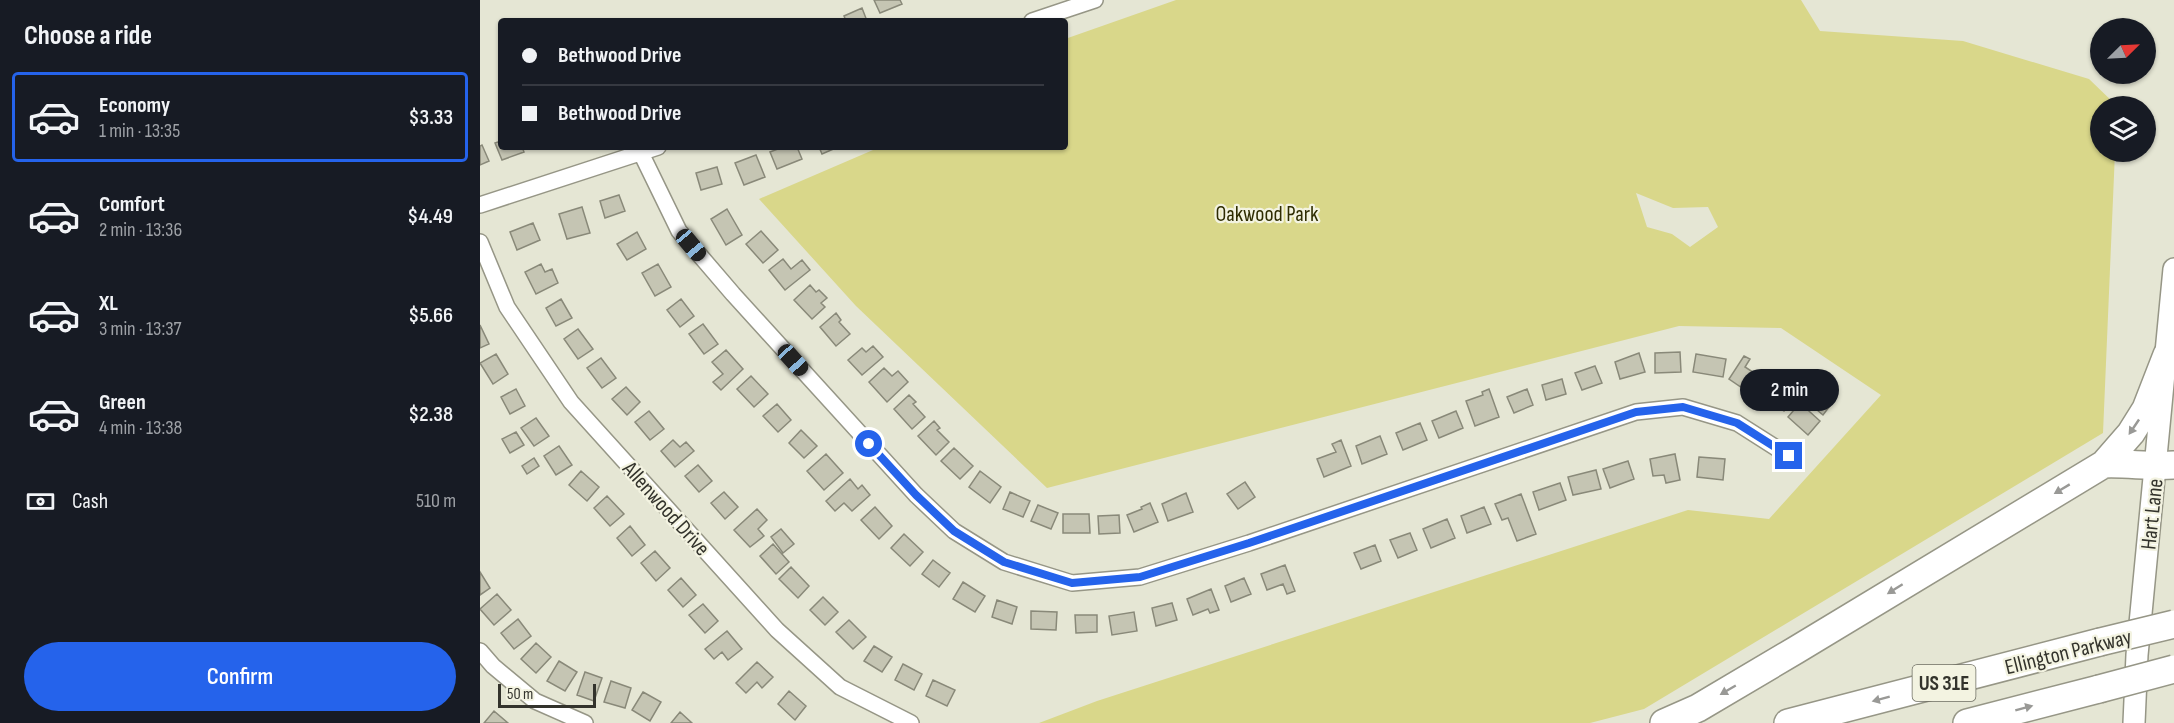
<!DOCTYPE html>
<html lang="en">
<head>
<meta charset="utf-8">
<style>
	body { margin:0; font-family:"Sofia Sans Condensed",sans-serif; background:#242831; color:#f1f3f6; height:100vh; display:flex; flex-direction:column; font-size:22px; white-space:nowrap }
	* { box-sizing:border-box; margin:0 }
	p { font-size:20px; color:#9ea1a6 }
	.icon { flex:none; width:33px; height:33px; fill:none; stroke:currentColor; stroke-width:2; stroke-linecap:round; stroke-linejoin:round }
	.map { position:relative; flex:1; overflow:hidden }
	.sheet { display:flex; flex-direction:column; background:#171b24; width:480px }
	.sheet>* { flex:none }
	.top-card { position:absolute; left:18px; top:18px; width:570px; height:132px; border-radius:6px; box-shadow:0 2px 4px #0004; display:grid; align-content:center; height:132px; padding:0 24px; background:#171b24 }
	.needle { width:39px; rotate:66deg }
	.buttons { position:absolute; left:1610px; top:18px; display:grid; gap:12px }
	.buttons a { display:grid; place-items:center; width:66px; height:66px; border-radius:50%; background:#171b24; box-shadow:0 2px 4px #0004; font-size:30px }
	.scale { position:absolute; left:18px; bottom:15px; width:98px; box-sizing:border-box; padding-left:6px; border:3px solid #33332c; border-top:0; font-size:16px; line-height:21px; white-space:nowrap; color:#33332c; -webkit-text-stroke:4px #f3f3e1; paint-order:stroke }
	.end { position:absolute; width:27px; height:27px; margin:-14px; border:8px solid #2563eb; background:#fff; box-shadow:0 0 0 3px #fff }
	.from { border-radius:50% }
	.bubble { position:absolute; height:42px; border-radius:21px; background:#171b24; box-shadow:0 2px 4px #0004; font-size:20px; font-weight:600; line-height:42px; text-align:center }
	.car { position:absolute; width:18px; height:36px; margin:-18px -9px; border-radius:8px; box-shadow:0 0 4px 2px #0007; background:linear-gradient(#222 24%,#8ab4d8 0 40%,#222 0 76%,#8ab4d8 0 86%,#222 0) }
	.top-card b { display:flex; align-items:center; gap:21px; height:57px; font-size:22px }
	.top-card b+b { border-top:2px solid #363941 }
	.top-card i { width:15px; height:15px; background:#f1f3f6 }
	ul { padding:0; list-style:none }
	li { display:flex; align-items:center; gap:18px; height:90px; margin:0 12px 9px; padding:0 12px; border:3px solid transparent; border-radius:6px }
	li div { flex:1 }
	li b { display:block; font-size:22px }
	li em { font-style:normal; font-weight:600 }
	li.current { border-color:#2563eb }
	li>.icon { width:54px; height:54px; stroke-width:1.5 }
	h2 { padding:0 24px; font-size:27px; line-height:72px }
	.pay { display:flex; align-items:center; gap:15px; height:66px; padding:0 24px; font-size:22px }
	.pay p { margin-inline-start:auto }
	.primary-button { display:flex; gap:12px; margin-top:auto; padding:12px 24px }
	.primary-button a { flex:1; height:69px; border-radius:36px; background:#2563eb; color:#fff; font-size:24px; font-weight:600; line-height:69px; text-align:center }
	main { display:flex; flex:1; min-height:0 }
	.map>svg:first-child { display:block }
	.green { fill:#d9d78a; fill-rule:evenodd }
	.building { fill:#c5c5b3; stroke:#898979; stroke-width:1.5 }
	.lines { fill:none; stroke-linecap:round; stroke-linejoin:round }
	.street-casing { stroke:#969686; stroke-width:18 }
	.secondary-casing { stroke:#969686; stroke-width:24 }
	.highway-casing { stroke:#969686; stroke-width:30 }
	.street { stroke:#fff; stroke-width:15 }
	.secondary { stroke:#fff; stroke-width:21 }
	.highway { stroke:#fff; stroke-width:27 }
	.highway-bridge-casing { stroke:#969686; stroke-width:30; stroke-linecap:butt }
	.highway-bridge { stroke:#fff; stroke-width:27 }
	.oneway { fill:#999996 }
	.route { stroke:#2563eb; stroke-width:8 }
	.labels { text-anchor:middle; stroke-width:4.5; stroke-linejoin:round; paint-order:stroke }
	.shield { fill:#f3f3e1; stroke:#6d6d62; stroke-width:1.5 }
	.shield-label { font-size:21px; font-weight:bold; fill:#33332c }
	.park-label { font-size:22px; fill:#2e2c01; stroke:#f3f3e1 }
	.street-label { font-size:22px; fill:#33332c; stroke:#f3f3e1 }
</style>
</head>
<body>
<main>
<section class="sheet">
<h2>Choose a ride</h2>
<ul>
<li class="current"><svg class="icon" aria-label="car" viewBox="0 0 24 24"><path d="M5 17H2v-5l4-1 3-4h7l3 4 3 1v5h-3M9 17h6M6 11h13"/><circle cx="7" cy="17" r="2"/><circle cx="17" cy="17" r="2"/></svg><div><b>Economy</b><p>1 min · 13:35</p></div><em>$3.33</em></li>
<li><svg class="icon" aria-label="car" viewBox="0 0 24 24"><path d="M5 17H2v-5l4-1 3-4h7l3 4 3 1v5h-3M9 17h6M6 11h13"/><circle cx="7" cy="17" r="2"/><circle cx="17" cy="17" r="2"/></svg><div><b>Comfort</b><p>2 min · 13:36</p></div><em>$4.49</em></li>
<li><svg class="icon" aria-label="car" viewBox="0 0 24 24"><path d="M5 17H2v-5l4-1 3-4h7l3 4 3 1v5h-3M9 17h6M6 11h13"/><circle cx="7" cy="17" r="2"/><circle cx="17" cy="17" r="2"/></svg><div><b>XL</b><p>3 min · 13:37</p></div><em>$5.66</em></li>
<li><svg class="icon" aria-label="car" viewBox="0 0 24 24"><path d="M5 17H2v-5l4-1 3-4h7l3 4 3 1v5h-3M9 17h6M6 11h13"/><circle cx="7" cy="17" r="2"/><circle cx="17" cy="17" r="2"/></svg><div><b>Green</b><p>4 min · 13:38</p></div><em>$2.38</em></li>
</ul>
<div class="pay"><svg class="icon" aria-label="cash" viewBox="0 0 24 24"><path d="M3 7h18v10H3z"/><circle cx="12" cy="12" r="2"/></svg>Cash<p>510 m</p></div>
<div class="primary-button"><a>Confirm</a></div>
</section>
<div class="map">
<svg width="1694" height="723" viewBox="0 0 1694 723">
	<rect width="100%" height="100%" fill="#e5e6d4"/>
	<path class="green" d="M696,0h625l19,31 143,10 126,38 28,27h-17v46h15l-12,281 -459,276 -54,14h-551l58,-22 591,-191 81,9 112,-124 -100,-67 -102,-2 -632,162 -191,-182 -97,-107 114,-49 2,-3h190v-108zM1156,193l37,15 35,-1 10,20 -28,20 -18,-13 -25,-7z"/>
	<path class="building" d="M394,0h26l2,4 -22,9z
		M382,8l5,13h-21l-2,-5z
		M21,141v6h21l2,5 -22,8 -7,-17z
		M2,145l7,16 -9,4v-19z
		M303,147h14l5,12 -25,10 -7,-17z
		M339,147h19l-16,7z
		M276,155l9,22 -21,8 -9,-22z
		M237,167l5,17 -21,6 -5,-17z
		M139,195l6,16 -20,7 -5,-17z
		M102,207l8,26 -23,6 -8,-25z
		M247,209l15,26 -16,10 -15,-26z
		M53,223l7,17 -23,10 -7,-18z
		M281,231l17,19 -15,13 -17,-19z
		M157,232l9,17 -19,11 -10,-16z
		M303,259l8,10 11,-9 8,10 -25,20 -16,-20z
		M61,264l4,8 7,-3 6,14 -22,11 -11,-22z
		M178,264l13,23 -16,9 -13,-23z
		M330,285l6,7 3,-2 8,8 -6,5 4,4 -13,12 -18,-19z
		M81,299l11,19 -16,8 -10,-18z
		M201,299l13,17 -14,11 -13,-17z
		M356,313l5,7 -2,2 11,12 -14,12 -16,-19z
		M223,324l15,20 -14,10 -15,-20z
		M0,325l9,19 -9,4z
		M98,329l15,20 -15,10 -14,-20z
		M393,346l10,11 -21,18 -14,-15 14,-12 4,4z
		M246,350l17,19 -22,21 -8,-8 10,-8 -11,-12z
		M1200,352l1,20 -26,1v-20z
		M1159,353l6,19 -25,7 -5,-17z
		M16,354l12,20 -15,10 -13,-21z
		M1216,354l30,5 -3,18 -30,-5z
		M1264,356l6,3 -5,8 17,11 -11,16 -22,-15z
		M121,358l15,20 -14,10 -15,-20z
		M1115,366l7,17 -20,7 -7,-17z
		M404,368l8,8 6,-5 10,11 -21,20 -18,-20z
		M271,376l17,18 -14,13 -17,-18z
		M1082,379l4,15 -20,6 -4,-15z
		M1289,382l23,13 -8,16 -24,-14z
		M146,387l14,15 -13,13 -15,-16z
		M36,389l9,17 -15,8 -9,-17z
		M1009,389l10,28 -24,9 -9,-25 17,-6 -1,-3z
		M1047,389l6,16 -19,8 -7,-16z
		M1341,393l12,9 -10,13 -12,-10z
		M429,395l7,7 -3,2 12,13 -13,12 -18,-20z
		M1320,403l20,18 -12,14 -20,-18z
		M297,404l14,16 -13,12 -15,-16z
		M169,411l15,18 -14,11 -15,-18z
		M976,411l7,17 -24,10 -7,-17z
		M56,418l13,18 -15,10 -13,-18z
		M454,421l6,7 -3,2 12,12 -13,13 -18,-19z
		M940,423l7,17 -24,10 -7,-17z
		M321,430l16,16 -13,12 -15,-15z
		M36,432l8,13 -14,8 -8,-14z
		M900,436l7,18 -25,10 -6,-18z
		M193,440l7,7 6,-5 8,9 -19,16 -14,-16z
		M861,440l10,26 -27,11 -7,-18 19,-7 -4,-8z
		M79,446l13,19 -16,10 -12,-19z
		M474,448l19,18 -13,13 -19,-18z
		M346,454l17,19 -19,17 -17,-19z
		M1195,454l5,26 -14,3 -2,-8 -11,1 -3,-17z
		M1219,457l26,2 -2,21 -26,-3z
		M54,458l5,8 -12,8 -5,-8z
		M1148,461l6,18 -24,9 -7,-19z
		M218,465l14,16 -13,11 -14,-16z
		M1116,470l5,19 -28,6 -5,-18z
		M101,471l18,16 -12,14 -18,-16z
		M500,471l21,16 -11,16 -21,-16z
		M370,479l8,10 4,-4 8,10 -18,16 -8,-8 -9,8 -9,-10z
		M765,482l10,15 -17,12 -11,-15z
		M1080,483l6,17 -27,10 -6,-18z
		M244,492l14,15 -13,12 -14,-16z
		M530,492l20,9 -7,16 -20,-8z
		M706,493l7,19 -25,9 -6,-17z
		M1041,494l15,40 -19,7 -9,-23 -6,2 -7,-16z
		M127,496l17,18 -14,12 -16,-18z
		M670,503l8,19 -24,10 -7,-17 15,-6 -1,-2z
		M558,505l20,8 -7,16 -20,-8z
		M395,507l17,19 -13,13 -18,-19z
		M1004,507l7,17 -24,9 -6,-17z
		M277,509l10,11 -9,9 6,7 -14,11 -16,-17z
		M583,514h26l1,19h-27z
		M639,515l1,18 -21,1 -1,-18z
		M967,519l8,19 -24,10 -8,-19z
		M150,526l15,19 -13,11 -15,-18z
		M301,529l13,15 -11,9 -12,-16z
		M930,533l7,17 -19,8 -8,-18z
		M424,534l19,18 -13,14 -19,-18z
		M293,544l16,18 -13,12 -16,-18z
		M895,545l6,16 -20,8 -7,-16z
		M175,551l15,17 -14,13 -15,-18z
		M453,560l17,13 -11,14 -17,-13z
		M805,565l10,26 -8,3 -4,-10 -16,6 -6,-16z
		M311,567l18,19 -11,12 -19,-19z
		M0,572l10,16 -10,7z
		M201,578l15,17 -13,12 -15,-17z
		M764,578l7,16 -20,8 -6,-16z
		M483,582l22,14 -10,16 -22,-13z
		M731,589l8,21 -9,3 -2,-4 -15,6 -6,-16z
		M17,594l14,16 -17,15 -14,-16z
		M343,597l15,15 -13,13 -15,-15z
		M517,600l20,7 -5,17 -20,-7z
		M692,603l5,17 -21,6 -4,-18z
		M223,604l15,17 -13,12 -16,-18z
		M551,611l26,1 -1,18 -25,-1z
		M654,612l3,19 -25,4 -3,-19z
		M595,615h22v17l-21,1z
		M38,619l13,17 -17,13 -13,-16z
		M369,620l17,17 -13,12 -17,-17z
		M247,631l15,18 -14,11 -6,-8 -8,7 -9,-10z
		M56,643l15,14 -15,16 -15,-14z
		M394,646l18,11 -10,15 -18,-11z
		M79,661l18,11 -12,19 -18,-10z
		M277,662l16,15 -11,11 -5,-6 -11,11 -10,-10z
		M423,664l19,10 -8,16 -19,-10z
		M105,672l17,6 -8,23 -17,-6z
		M453,680l22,10 -8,16 -21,-10z
		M131,681l20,7 -6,20 -21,-6z
		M309,691l17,15 -11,14 -17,-16z
		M163,692l18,10 -11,19 -18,-11z
		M14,711l14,12h-24z
		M200,712l12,11h-21z"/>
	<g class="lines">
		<defs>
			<path id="street" d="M552,21l63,-21
				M161,153l38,78 54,63 183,201 38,36 50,31 68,21 68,-6 109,-34 387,-131 47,-5 54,16 52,33
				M0,205l178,-58
				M0,242l27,65 64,95 206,228 63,57 71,36
				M0,651l13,15 42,35 50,22"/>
			<path id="secondary" d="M1654,723l3,-68 37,-386"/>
			<path id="highway" d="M1624,464l27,-31 15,-24 21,-54
				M1184,723l34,-15 98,-58 308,-186c24,-1 47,3 70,1
				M1308,723l312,-81
				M1487,723l132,-34"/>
		</defs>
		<use href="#street" class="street-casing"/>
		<use href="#secondary" class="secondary-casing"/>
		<use href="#highway" class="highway-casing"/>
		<use href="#street" class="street"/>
		<use href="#secondary" class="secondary"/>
		<use href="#highway" class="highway"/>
		<defs>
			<path id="highway-bridge" d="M1620,642l74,-18
				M1619,689l75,-20"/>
		</defs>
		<use href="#highway-bridge" class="highway-bridge-casing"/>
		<use href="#highway-bridge" class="highway-bridge"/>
	</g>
	<defs><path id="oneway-solid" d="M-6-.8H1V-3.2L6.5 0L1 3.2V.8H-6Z" transform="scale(1.5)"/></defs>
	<g class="oneway">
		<use href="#oneway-solid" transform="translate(1654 427) rotate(124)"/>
		<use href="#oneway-solid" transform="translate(1582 489) rotate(149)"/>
		<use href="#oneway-solid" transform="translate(1415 589) rotate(148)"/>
		<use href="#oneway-solid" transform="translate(1248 690) rotate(150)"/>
		<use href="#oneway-solid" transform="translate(1401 699) rotate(165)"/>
		<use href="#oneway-solid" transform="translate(1544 708) rotate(-15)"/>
	</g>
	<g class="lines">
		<path class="route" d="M389,444l47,51 38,36 50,31 68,21 68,-6 109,-34 387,-131 47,-5 54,16 52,33"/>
	</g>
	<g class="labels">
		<rect class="shield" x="1432.5" y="665" width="63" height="36" rx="4.5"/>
		<g class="shield-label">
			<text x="1464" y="690">US 31E</text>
		</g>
		<g class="park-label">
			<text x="787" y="221">Oakwood Park</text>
		</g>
		<g class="street-label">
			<text transform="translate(187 508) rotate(48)" y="8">Allenwood Drive</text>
			<text transform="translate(1671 514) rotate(-84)" y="8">Hart Lane</text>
			<text transform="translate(1588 651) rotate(-14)" y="8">Ellington Parkway</text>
		</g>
	</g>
</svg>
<div class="buttons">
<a><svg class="needle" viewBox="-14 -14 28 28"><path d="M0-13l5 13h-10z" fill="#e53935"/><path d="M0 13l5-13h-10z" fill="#9ea1a6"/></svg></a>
<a><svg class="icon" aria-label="layers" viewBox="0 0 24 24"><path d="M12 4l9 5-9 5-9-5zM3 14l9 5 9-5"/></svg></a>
</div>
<div class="scale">50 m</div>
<i class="end from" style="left:389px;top:444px"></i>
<i class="end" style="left:1309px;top:456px"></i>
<div class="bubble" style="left:1260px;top:369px;width:99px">2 min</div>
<i class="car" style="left:211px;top:245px;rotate:140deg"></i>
<i class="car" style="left:313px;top:360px;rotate:138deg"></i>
<div class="top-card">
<b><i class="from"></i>Bethwood Drive</b>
<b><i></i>Bethwood Drive</b>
</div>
</div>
</main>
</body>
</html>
